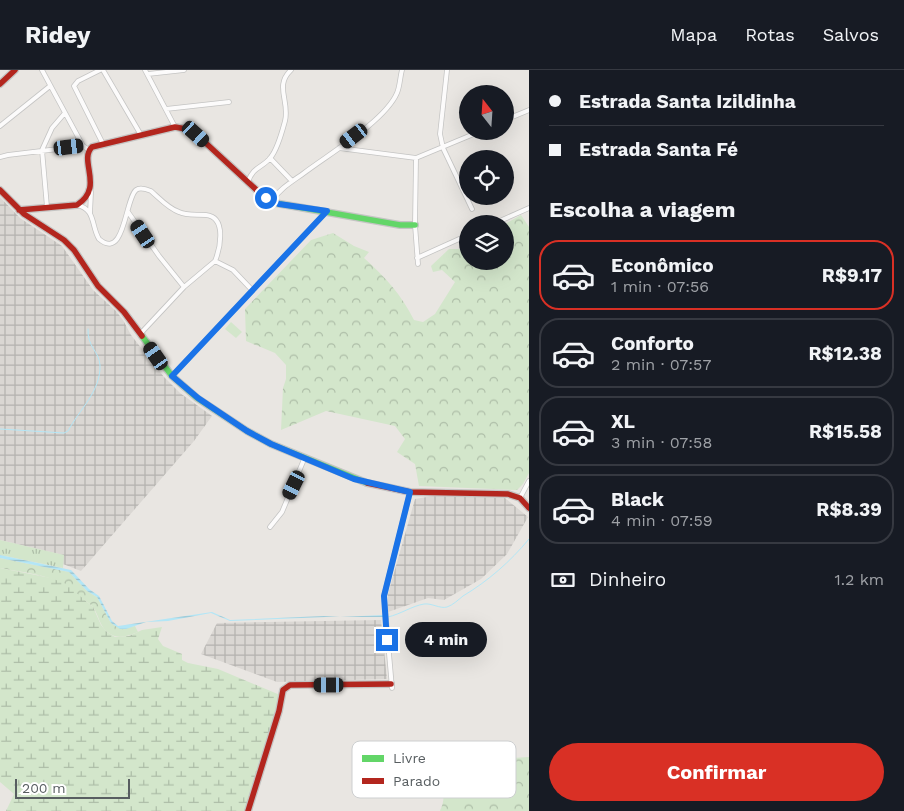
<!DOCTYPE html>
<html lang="pt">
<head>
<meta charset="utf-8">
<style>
	body { margin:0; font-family:"Work Sans",sans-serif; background:#20242c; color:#f1f3f6; height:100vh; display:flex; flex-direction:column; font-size:19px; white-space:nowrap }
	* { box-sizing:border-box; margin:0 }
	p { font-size:16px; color:#9ea1a6 }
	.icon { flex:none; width:28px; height:28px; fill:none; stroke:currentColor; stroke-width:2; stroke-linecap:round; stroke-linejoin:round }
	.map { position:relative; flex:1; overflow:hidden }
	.details { display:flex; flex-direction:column; background:#171b24; width:375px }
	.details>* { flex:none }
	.top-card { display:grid; align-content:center; height:110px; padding:0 20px; background:#171b24 }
	.needle { width:32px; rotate:343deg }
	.fabs { position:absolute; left:459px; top:15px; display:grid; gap:10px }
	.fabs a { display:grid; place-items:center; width:55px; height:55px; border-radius:50%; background:#171b24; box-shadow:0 5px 20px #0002; font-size:25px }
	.scale { position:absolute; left:15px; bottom:12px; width:115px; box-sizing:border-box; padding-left:5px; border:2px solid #585e61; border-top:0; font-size:14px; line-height:18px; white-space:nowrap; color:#585e61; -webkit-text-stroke:4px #fff; paint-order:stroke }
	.end { position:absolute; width:22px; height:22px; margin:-11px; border:6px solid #1a73e8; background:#fff; box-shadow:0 0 0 2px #fff }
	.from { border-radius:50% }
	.bubble { position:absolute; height:35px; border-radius:18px; background:#171b24; box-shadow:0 5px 20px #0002; font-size:16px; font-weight:700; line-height:35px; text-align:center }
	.car { position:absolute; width:15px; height:30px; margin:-15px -8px; border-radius:6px; box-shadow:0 0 4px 1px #0007; background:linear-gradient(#222 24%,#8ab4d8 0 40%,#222 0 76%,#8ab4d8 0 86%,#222 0) }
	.top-card b { display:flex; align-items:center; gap:18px; height:48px; font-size:19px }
	.top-card b+b { border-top:1px solid #363941 }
	.top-card i { width:12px; height:12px; background:#f1f3f6 }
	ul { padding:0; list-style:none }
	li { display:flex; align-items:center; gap:15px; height:70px; margin:0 10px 8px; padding:0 10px; border:2px solid #363941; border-radius:20px }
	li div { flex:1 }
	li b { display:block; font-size:19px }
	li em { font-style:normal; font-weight:700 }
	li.selected { border-color:#d93025 }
	li>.icon { width:45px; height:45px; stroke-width:1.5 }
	h2 { padding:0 20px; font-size:22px; line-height:60px }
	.pay { display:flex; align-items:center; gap:12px; height:55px; padding:0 20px; font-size:19px }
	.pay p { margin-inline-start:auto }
	.cta { display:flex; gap:10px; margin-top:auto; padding:10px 20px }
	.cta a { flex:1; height:58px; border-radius:30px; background:#d93025; color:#fff; font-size:20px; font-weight:700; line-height:58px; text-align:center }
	header { display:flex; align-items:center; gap:30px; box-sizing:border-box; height:70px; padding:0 25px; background:#171b24; border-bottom:1px solid #363941 }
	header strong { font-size:24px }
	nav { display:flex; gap:28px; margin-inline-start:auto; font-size:18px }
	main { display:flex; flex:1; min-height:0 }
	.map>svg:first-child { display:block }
	.industrial { fill:url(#industrial-grid) }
	.grass { fill:url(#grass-tufts) }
	.forest { fill:url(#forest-crowns) }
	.wetland { fill:url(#wetland-marsh) }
	.park { fill:#d3e6cb }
	.water { fill:url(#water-rules) }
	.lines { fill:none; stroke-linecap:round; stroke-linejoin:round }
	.stream { stroke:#b3e6f6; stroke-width:1 }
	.street-casing { stroke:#c4c4c3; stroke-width:5.5 }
	.fast-casing { stroke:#c4c4c3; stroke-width:8 }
	.jam-casing { stroke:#c4c4c3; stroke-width:8 }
	.street { stroke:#fcfbfb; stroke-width:4 }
	.fast { stroke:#63d668; stroke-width:5.5 }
	.jam { stroke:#b3261e; stroke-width:5.5 }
	.route { stroke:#1a73e8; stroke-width:6 }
	.key { fill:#fff; stroke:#cdcfd0; stroke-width:1 }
	.key-label { font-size:14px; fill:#585e61 }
</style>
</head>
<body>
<header>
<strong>Ridey</strong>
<nav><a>Mapa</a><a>Rotas</a><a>Salvos</a></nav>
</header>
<main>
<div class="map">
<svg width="529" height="741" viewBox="0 0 529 741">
	<defs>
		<pattern id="industrial-grid" width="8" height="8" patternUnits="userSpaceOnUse" patternTransform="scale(1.25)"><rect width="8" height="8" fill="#dad7d3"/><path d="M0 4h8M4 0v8" fill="none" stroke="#b4b2af"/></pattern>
		<pattern id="grass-tufts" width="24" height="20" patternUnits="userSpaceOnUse" patternTransform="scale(1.25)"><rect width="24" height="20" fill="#d3e6cb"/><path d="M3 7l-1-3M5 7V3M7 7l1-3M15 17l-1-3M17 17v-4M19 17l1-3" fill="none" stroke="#aebea8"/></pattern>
		<pattern id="forest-crowns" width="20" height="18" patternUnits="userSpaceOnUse" patternTransform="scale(1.25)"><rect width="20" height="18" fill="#d3e6cb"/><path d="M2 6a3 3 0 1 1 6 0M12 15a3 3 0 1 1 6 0" fill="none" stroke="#aebea8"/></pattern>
		<pattern id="wetland-marsh" width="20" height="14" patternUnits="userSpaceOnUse" patternTransform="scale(1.25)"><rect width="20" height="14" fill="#d3e6cb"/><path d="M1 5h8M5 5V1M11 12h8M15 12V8" fill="none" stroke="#aebea8"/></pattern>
		<pattern id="water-rules" width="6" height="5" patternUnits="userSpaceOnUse" patternTransform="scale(1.25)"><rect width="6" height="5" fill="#b3e6f6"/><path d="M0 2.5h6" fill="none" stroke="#94becb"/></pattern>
	</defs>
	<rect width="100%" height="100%" fill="#e9e6e2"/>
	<path class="industrial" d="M0,127l20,21 42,28 31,44 23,21 7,9 8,15 33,42 16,16 32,23 -18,25 -113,130 -18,-7v-9l-63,-15z
		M433,426l72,2 23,19 -21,37 -26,25 -37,21 -16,-2 -40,14v-18l27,-95z
		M381,550l6,59 -110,3 -76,-28 16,-31z"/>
	<path class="grass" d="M0,470l64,15 -1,13 -63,-13z"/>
	<path class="forest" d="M521,145l8,12v246l-6,11 -6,6 -98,-4 -4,-22 -18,-12 8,-13 -10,-13 -69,-15 -45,19 2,-42 3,-9v-14l-11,-12 -29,-12 -1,-32 66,-69 22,-7 21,13 15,6 -5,6c22,20 37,36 50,62l9,2 12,-8 20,-32 -13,-12 -9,2 -2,-6 18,-17h17l2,12h37v-37z
		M0,488l69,14 18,19 10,6 14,26 10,6 14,-3 3,6c-7,3 -18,7 -26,3 -14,-7 -12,-21 -21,-30 -7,-6 -33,-25 -42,-27 -15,-5 -33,-7 -49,-10z
		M529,687v54h-89c7,-15 2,-24 -2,-39l42,-12z"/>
	<path class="wetland" d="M0,498l51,10 15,6 27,23 8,18 6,7 8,5 14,-1 13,-6 20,-3 -4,12 5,7 19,8v6l6,3 30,6 62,26 -35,116h-239l8,-17 -14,-12z"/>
	<path class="park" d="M231,252l11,10 -6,6 -11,-9z"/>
	<path class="water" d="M0,485l71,15 18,19 10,7 13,25 6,5 94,-14 18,8 94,-4 16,1 44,-2 -1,2h-57l-96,4 -19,-8 -43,8 -22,1 -20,7h-6l-9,-6 -14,-26 -10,-6 -18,-19 -69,-14z"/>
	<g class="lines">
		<path class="stream" d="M0,359l64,4 4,-2c11,-21 33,-40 32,-66 -1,-14 -13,-18 -12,-36
			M388,547c13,-3 24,-11 36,-13 8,-1 16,5 23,3 6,-2 11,-7 16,-11 25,-15 47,-34 66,-57"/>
		<defs>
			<path id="street" d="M42,0l41,76 6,4
				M100,0l-22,11 -4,5 29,58
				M103,0l38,65
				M145,0l30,57
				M447,0l-7,64 3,14 29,61
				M148,4l36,-4
				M166,39l63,-7
				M505,50l24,-10
				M0,56l50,-40
				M339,78l77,10 65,-27
				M0,87l8,-2 75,-9
				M270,88l22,23
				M416,88l-1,67 3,39
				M248,112c5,-16 15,-14 23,-25 7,-9 11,-25 14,-36 5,-20 -11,-35 6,-51
				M272,131c7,-12 21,-20 32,-28 25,-19 81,-52 93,-80 3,-7 3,-16 5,-23
				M77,135c19,4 14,21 22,34 26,22 26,-40 37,-49 4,-3 10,-1 15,1 8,7 18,18 28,21 8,4 18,2 27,3 21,2 14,34 9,46
				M47,137l-5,-57 10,-22 12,-14
				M128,142l31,44 25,31
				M90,143l1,-21
				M493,154l36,-16
				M417,188l51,-23
				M215,191l18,9 19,20
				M141,263l43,-46 31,-26
				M172,306l154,-164
				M520,428l9,-17
				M270,457l12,-15 23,-55
				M392,618l-8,-92 26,-104"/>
			<path id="fast" d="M262,125l13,8 125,22h15
				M142,266l30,40 25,22 50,33 24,13 96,39"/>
			<path id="jam" d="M0,14l15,-14
				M0,120l24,24 40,26 10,10 24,36 26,26 18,24
				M19,140l58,-5c28,-18 1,-44 15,-58l83,-20 11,2 10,5 66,61
				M367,413l43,9 98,2 12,4 9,10
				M248,741l31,-100 4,-21 7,-5 101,-1"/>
		</defs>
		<use href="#street" class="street-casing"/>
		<use href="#fast" class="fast-casing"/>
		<use href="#jam" class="jam-casing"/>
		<use href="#street" class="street"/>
		<use href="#fast" class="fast"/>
		<use href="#jam" class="jam"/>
	</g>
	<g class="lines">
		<path class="route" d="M266,128l13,6 48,7 -155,165 26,22 49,33 24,13 83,35 56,13 -26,104 3,44"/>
	</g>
	<rect x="352" y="671" width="164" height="57" rx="8" class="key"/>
	<rect x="362" y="685" width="22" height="7" fill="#63d668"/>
	<rect x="362" y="708" width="22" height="6" fill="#b3261e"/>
	<g class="key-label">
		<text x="393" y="693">Livre</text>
		<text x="393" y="716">Parado</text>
	</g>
</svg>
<div class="fabs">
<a><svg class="needle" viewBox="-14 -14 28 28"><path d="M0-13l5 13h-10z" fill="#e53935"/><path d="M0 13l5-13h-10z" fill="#9ea1a6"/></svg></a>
<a><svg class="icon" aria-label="locate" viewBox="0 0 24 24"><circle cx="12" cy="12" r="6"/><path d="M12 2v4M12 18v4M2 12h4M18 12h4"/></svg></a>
<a><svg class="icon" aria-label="layers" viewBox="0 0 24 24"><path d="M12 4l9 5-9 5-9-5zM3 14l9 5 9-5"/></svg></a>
</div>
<div class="scale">200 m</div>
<i class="end from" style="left:266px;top:128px"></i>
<i class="end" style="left:387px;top:570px"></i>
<div class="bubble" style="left:405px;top:552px;width:82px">4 min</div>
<i class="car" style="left:196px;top:64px;rotate:132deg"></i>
<i class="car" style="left:354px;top:66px;rotate:233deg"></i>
<i class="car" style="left:69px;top:77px;rotate:83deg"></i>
<i class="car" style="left:143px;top:164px;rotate:326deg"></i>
<i class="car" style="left:156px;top:286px;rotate:325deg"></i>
<i class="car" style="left:294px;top:415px;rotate:206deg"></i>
<i class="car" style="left:329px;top:615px;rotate:270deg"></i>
</div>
<section class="details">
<div class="top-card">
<b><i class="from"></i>Estrada Santa Izildinha</b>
<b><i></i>Estrada Santa Fé</b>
</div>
<h2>Escolha a viagem</h2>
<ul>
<li class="selected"><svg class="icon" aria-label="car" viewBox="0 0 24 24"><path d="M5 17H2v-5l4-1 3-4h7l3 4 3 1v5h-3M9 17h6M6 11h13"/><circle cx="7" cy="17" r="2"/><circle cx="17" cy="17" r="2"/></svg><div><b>Econômico</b><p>1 min · 07:56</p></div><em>R$9.17</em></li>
<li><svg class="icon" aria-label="car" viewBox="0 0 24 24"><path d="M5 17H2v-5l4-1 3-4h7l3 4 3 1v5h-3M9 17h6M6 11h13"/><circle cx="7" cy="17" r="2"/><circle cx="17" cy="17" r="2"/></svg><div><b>Conforto</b><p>2 min · 07:57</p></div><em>R$12.38</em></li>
<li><svg class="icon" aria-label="car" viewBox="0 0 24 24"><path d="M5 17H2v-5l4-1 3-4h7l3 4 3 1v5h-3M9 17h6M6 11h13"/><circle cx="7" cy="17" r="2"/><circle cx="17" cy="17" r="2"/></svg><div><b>XL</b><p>3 min · 07:58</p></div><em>R$15.58</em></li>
<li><svg class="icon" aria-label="car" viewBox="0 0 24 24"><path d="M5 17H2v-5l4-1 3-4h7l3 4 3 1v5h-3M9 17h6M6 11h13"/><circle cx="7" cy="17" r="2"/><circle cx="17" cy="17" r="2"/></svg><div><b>Black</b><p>4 min · 07:59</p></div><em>R$8.39</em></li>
</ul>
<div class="pay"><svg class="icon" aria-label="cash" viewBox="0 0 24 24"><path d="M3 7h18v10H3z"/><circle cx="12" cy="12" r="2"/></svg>Dinheiro<p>1.2 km</p></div>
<div class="cta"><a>Confirmar</a></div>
</section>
</main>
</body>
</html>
